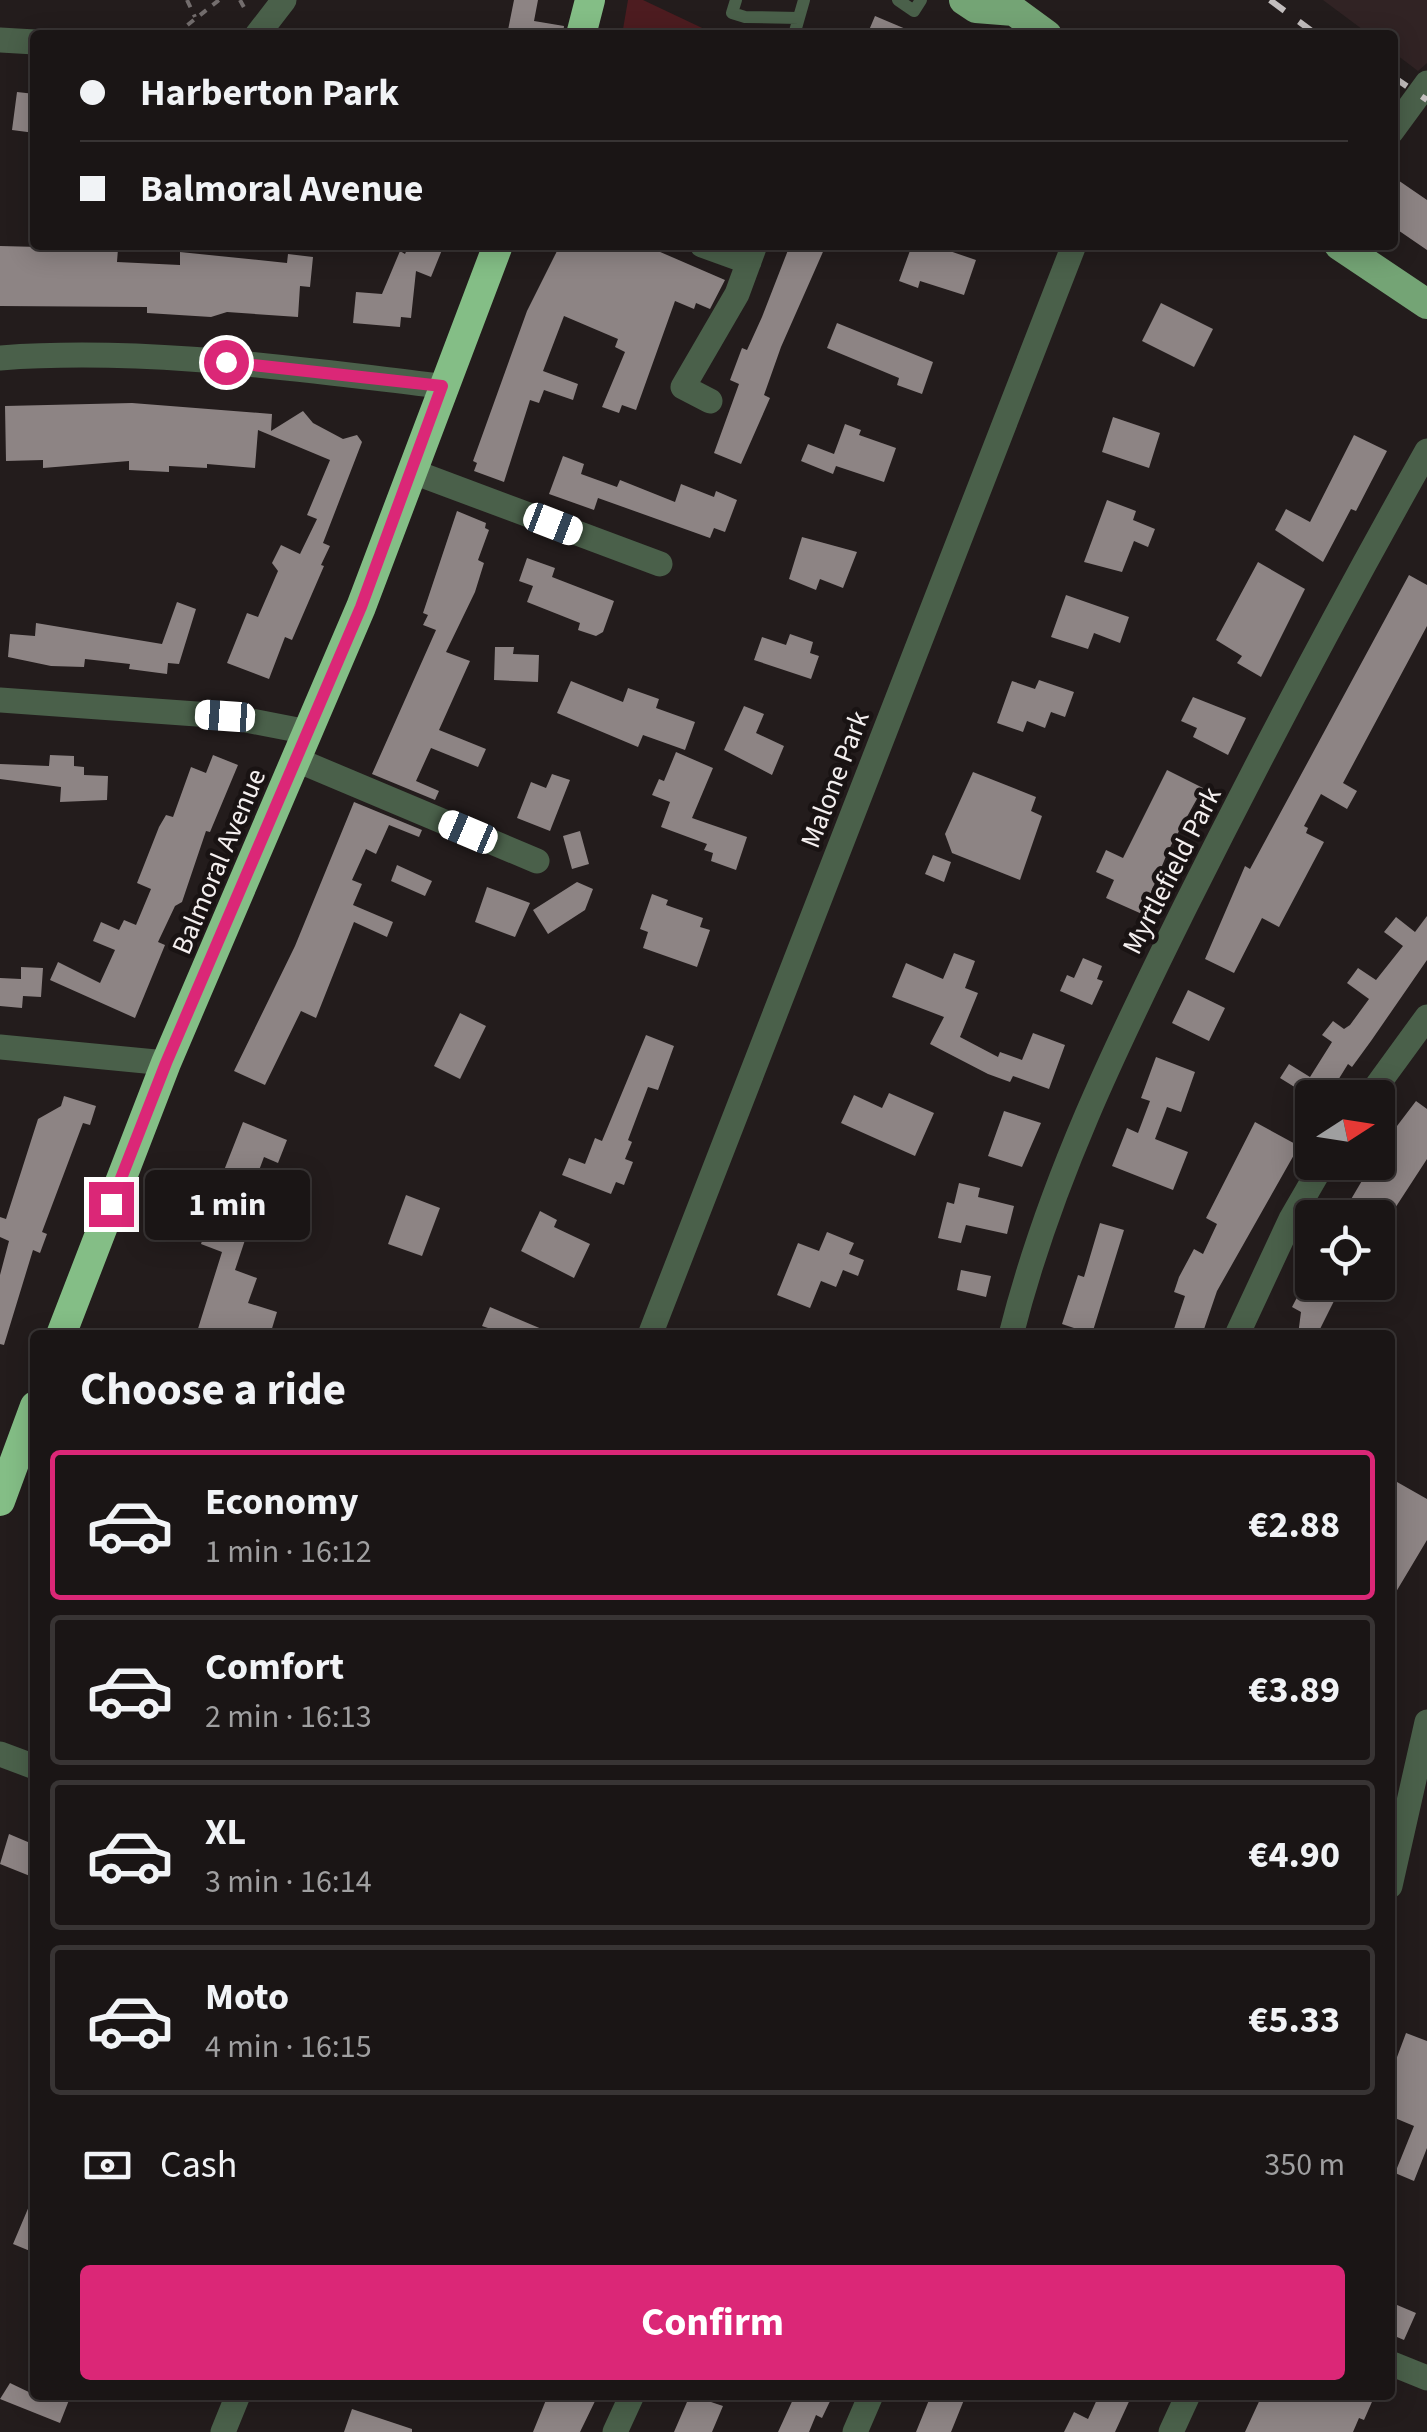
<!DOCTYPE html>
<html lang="en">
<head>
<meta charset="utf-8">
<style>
	body { margin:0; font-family:"Source Sans 3",sans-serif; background:#231e1e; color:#f1f3f6; height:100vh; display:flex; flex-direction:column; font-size:38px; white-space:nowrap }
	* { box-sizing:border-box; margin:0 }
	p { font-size:32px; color:#9f9fa0 }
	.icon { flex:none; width:55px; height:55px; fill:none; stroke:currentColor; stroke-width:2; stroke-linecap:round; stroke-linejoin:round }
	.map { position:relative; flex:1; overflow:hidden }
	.side { position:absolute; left:30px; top:1330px; width:1365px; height:1070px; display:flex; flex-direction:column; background:#1a1515; border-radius:10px; box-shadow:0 5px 25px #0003,0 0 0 2px #383434 }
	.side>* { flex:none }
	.top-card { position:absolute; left:30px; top:30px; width:1368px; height:220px; border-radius:10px; box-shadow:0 5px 25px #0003,0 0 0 2px #383434; display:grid; align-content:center; height:220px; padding:0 50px; background:#1a1515 }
	.needle { width:65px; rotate:78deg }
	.buttons { position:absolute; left:1295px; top:1080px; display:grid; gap:20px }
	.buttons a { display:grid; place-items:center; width:100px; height:100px; border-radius:10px; background:#1a1515; box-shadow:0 5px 25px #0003,0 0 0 2px #383434; font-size:50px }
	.end { position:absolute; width:45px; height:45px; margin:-22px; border:12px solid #db2777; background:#fff; box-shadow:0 0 0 5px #fff }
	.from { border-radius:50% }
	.bubble { position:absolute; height:70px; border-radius:10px; background:#1a1515; box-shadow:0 5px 25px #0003,0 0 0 2px #383434; font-size:32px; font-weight:700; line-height:70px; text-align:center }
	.car { position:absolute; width:30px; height:60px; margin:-30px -15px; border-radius:12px; box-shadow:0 0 8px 2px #0007; background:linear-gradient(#fff 24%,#345 0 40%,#fff 0 76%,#345 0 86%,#fff 0) }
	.top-card b { display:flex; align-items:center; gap:35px; height:95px; font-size:38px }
	.top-card b+b { border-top:2px solid #383434 }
	.top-card i { width:25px; height:25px; background:#f1f3f6 }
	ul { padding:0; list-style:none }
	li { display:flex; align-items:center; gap:30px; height:150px; margin:0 20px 15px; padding:0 30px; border:5px solid #383434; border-radius:10px }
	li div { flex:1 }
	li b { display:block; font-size:38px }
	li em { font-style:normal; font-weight:700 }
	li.current { border-color:#db2777 }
	li>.icon { width:90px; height:90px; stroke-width:1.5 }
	h2 { padding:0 50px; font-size:45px; line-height:120px }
	.pay { display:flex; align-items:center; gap:25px; height:110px; padding:0 50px; font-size:38px }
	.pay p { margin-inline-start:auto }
	.action { display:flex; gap:20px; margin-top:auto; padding:20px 50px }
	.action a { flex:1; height:115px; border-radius:10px; background:#db2777; color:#fff; font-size:40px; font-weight:700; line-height:115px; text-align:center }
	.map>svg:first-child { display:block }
	.built { fill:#312324 }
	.green { fill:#4d1c20 }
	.building { fill:#8d8484 }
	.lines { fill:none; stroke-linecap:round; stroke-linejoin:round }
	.path { stroke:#736d6d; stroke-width:4; stroke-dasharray:8 8; stroke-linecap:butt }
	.lane { stroke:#4a604a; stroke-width:12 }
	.street { stroke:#4a604a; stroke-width:25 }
	.primary { stroke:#74a475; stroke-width:30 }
	.highway { stroke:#84be86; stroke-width:30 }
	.rail { stroke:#c3bebe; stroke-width:6; stroke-dasharray:18 18; stroke-linecap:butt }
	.route { stroke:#db2777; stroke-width:12 }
	.labels { text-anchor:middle; stroke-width:9; stroke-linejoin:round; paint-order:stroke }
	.street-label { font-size:28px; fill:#f4efef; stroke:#191313 }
</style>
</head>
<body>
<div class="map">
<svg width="1427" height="2432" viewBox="0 0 1427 2432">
	<rect width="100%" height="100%" fill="#231c1c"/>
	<path class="built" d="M1323,0h104v63l-9,8 -25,-19 -1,-17h-22z"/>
	<path class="green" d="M628,0h15l74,35h-95z"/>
	<path class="building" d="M514,0h24l-4,21 30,5 -1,9h-56z
		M875,16l45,19h-53z
		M17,92l18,2v39l-23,-3z
		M1392,176l35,24v50l-35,-24z
		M409,245h35l-13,32 -15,-6 -5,47 -10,-1 -1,10 -47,-4 3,-31 26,2 18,-43 5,3z
		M560,245h84l81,35 -15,29 -14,-6 -2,6 -19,-8 -39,109 -14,-5 -3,8 -17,-6 23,-55 -10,-5 3,-8 -54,-23 -21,55 35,13 -5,16 -29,-10 -5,13 -9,-3 -26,82 -30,-11 3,-8 -4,-2 54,-150z
		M790,245h36l-45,102 -17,48 6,3 -29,66 -27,-11 25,-69 -9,-4 12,-32 5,2 15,-33z
		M912,245h20l44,15 -12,35 -44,-14 -2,7 -19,-7z
		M0,246l118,3 -1,13 63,3v-13l107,11 1,-9 25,3 -3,30 -10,-1 -2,31 -71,-5 -16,5 -64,-4v-6l-147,-1z
		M1161,303l52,26 -19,38 -52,-26z
		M837,323l96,39 -11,32 -25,-9 2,-7 -72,-30z
		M132,403l140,11 -1,17 32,-20 10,12 30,16 14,-4 5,7 -39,101 7,3 -9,19 3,1 -32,74 -7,-3 -16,42 -42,-16 20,-50 11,4 20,-46 -6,-8 9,-18 19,9 17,-35 -10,-4 23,-55 -72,-30 -3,38 -48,-4v4l-38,-2v6l-40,-2v-9l-86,7v-8l-37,1 -1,-55z
		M1113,417l47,16 -11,35 -47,-16z
		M845,424l16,6 -2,5 37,13 -12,34 -48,-16 -3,8 -32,-13 7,-17 26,10z
		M1354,435l33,16 -31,60 -5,-2 -28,53 -48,-32 11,-21 24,13z
		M563,456l21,8 -3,10 36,13 3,-7 55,22 6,-18 33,13 2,-6 21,9 -12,32 -11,-4 -4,10 -112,-40 -4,12 -45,-16z
		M1107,500l29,11 -3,9 22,9 -7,18 -14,-6 -12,31 -38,-10z
		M457,511l29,12 -1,5 4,2 -11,30 6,3 -9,29 -29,60 24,9 -31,69 47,19 -8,18 -47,-19 -15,33 23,10 -4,9 -63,-26 64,-144 -13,-5 5,-10 -5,-2z
		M802,537l55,15 -14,36 -23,-9 -4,11 -27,-11z
		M527,558l28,10 -3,9 62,24 -11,31 -7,4 -18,-6 2,-7 -53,-21 6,-16 -14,-5z
		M1258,562l47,27 -44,88 -24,-14 5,-7 -26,-16z
		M1409,575l18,10v41l-84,157 14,8 -10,18 -26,-15 -17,32 4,2 -2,5 18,9 -45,85 -17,-9 -28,55 -29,-14 40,-93 5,3z
		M1066,595l63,22 -9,26 -26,-10 -6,16 -37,-12z
		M177,602l19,7 -17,55 -11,-1 -1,11 -38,-5 1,-5 -45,-5 -1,8 -33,-1 -43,-9 2,-23 25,2 1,-13 126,21z
		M790,634l23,8 -3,11 9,3 -8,23 -57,-19 8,-23 24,8z
		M495,647h19l-1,7 26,1 -1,27 -44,-2z
		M1039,680l35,12 -9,25 -14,-5 -6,16 -18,-7 -4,11 -26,-9 15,-42 23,8z
		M571,681l52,21 5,-14 31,11 -3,9 39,14 -10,28 -42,-15 -5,12 -81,-34z
		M1193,697l53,21 -18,37 -35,-18 4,-9 -16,-7z
		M744,706l20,8 -8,19 28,13 -12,29 -48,-25z
		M676,752l37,16 -21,50 55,19 -11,33 -25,-9 2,-8 -9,-3 3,-6 -46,-17 9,-25 -18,-7 7,-16 5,2z
		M50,755l24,1v10l10,1v8l24,1 -1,24 -47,2 1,-15 -61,-8v-15l49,2z
		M213,755l25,10 -28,67 -4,-1 -24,71 -7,4 -17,36 7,3 -30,73 -85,-38 8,-18 42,21 15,-33 -22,-9 8,-19 18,8 5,-10 12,5 15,-36 -14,-6 22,-56 7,-12 7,2 18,-50 15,6z
		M1167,770l36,18 -34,61 -27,65 -36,-16 8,-18 -18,-8 10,-22 17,8z
		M973,772l63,25 -5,14 11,5 -22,64 -68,-27 -7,-19z
		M552,774l18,6 -20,51 -33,-13 14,-36 15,6z
		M354,802l68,28 -3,7 -30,-12 -13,29 -10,-5 -14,31 10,4 -9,21 40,17 -6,15 -33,-15 -38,96 -15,-7 -36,74 -31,-14 61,-125z
		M580,831l9,33 -17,5 -9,-33z
		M933,855l18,7 -7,20 -19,-8z
		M397,865l35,16 -7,15 -34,-15z
		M577,882l16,7 -8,21 -37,24 -15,-24z
		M487,887l43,16 -15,34 -40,-15z
		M652,894l16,6 -2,5 37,13 -3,9 10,3 -13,37 -54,-19 5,-16 -8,-3z
		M1427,916v44l-56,81 -19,26 -4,-3 -21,34h-30l4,-7 -21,-13 9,-14 21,13 22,-35 -10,-7 11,-14 11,8 6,-4 19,-26 -22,-16 11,-15 18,12 27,-34 -19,-14 12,-15 19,15z
		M954,953l21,8 -10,27 13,5 -18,44 38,20 2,-5 22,8 11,-27 32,12 -16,44 -36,-13 -3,6 -22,-8 -58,-30 14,-27 -52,-20 14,-34 37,16z
		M1083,958l19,8 -5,13 6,2 -11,24 -32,-14 7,-16 7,3z
		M21,967l22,1 -2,29 -18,-1 -1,12 -22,-2v-28l21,1z
		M1188,990l37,18 -16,33 -37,-18z
		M460,1013l26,13 -26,53 -26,-13z
		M646,1035l28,11 -16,44 -10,-3 -20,53 4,2 -7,17 8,3 -9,23 -8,-3 -5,12 -49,-19 7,-17 16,6 10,-26 7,3z
		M1156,1057l39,15 -14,40 -14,-5 -12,32 33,13 -15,38 -61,-24 15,-38 11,5 12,-32 -9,-3z
		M889,1093l45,20 -19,43 -74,-33 13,-28 28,13z
		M64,1096l32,10 -6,19 -7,-2 -41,109 5,2 -7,19 -7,-3 -29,95 -4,-1v-69l9,-34 -9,-4v-20l6,2 32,-100 23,-13z
		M1416,1101l11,8v50l-41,63 -36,-21 23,-39h5v-11z
		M1004,1111l37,12 -19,44 -34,-11z
		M243,1122l44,18 -9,23 -14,-6 -12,32 -31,-11z
		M1255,1122l44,24 -82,145 -15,44h-30l13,-39 -11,-4 5,-15 15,-28 9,5 14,-30 -11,-6z
		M959,1183l21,5 -2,9 36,9 -7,28 -41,-9 -5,18 -23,-5 9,-36 7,2z
		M406,1195l34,13 -18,48 -34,-12z
		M212,1211l29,9 -2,5 10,3 -14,42 22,8 -9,25 29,9 -7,23h-74l26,-83 -21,-8z
		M540,1211l17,9 -3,7 36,17 -16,34 -53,-27z
		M1100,1223l24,7 -32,104 -30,-10 16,-49 6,2z
		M827,1232l27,11 -5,11 15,6 -6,16 -15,-6 -7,17 -15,-6 -11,27 -33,-13 21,-52 21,8z
		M961,1270l30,6 -5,21 -29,-7z
		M1305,1282l31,15 -19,38h-19l3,-23 -9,-5z
		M490,1307l66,28h-64l2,-5 -12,-4z
		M1390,1478l37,21v41l-37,62z
		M9,1834l26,11v33l-35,-14z
		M1406,2033l21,8v107l-13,33 -19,-8 19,-47 -24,-10v-40z
		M35,2192v61l-22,-9z
		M1390,2302l26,11 -12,27 -14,-6z
		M10,2383l25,12h36l-11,28 -60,-24z
		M548,2395h50l-18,37h-47z
		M690,2395l33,11 -11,26h-38z
		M795,2395h38l-11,23 -6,-3 -7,17h-31z
		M931,2395h35l-15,37h-35z
		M1099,2395h33l-17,37h-51l10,-20 14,7z
		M1262,2395h113l-11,25 -5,-2 -6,14h-108z
		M352,2409l60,20v3h-68z"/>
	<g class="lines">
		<path class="path" d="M187,0l8,17
			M240,0l7,13
			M175,35l44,-35"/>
		<path class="lane" d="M736,0l-4,13 13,4 54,1
			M898,0l16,11 7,-11
			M794,35l10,-35"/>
		<path class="street" d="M257,35l27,-35
			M0,40l35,2
			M1392,131l35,-48
			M702,245l47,17
			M0,358c147,-11 295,11 441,28
			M710,401l-27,-14 54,-93 18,-49
			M411,471l249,93
			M0,700l225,16 83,16
			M297,760l240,101
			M0,1047l166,16
			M1368,1098l59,-81
			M650,1335l424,-1090
			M1011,1335c38,-151 105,-289 174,-428 77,-154 158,-307 242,-456
			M1237,1335l54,-116 33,-57
			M0,1754l35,13
			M1390,1886l37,-164
			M1390,2363l37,15
			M223,2432l15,-37
			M615,2432l17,-37
			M855,2432l16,-37
			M1171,2432l17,-37"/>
		<path class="primary" d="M964,0l12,8 38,3
			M999,0l48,35
			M1339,245l88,59"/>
		<path class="highway" d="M581,35l9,-35
			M61,1335l105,-272 195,-456 137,-362
			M0,1501l35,-95"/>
		<path class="rail" d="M1270,0l47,35
			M1392,76l35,24"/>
	</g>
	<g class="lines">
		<path class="route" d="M111,1204l55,-141 195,-456 81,-221 -216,-24"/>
	</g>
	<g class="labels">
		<g class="street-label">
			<text transform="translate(834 779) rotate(-69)" y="10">Malone Park</text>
			<text transform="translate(218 861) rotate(-67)" y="10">Balmoral Avenue</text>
			<text transform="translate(1171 870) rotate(-63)" y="10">Myrtlefield Park</text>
		</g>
	</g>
</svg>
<div class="buttons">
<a><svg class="needle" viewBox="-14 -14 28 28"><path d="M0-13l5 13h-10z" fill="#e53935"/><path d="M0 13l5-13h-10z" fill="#9f9fa0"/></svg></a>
<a><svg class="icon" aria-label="locate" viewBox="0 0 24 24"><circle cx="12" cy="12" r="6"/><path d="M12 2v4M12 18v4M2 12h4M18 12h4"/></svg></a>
</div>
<i class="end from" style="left:226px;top:362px"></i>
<i class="end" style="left:111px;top:1204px"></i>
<div class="bubble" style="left:145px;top:1170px;width:165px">1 min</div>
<i class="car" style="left:553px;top:524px;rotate:111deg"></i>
<i class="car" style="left:225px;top:716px;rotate:274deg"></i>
<i class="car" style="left:468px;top:832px;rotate:293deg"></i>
<div class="top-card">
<b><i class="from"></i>Harberton Park</b>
<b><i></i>Balmoral Avenue</b>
</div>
<section class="side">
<h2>Choose a ride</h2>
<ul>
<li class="current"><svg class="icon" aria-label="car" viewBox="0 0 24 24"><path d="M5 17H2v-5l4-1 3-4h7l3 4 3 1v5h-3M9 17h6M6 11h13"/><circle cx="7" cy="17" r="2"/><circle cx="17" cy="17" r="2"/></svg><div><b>Economy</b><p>1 min · 16:12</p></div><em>€2.88</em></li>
<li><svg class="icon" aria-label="car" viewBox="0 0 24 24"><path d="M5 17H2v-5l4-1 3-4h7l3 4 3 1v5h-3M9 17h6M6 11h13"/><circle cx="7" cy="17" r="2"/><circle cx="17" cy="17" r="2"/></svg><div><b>Comfort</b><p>2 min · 16:13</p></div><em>€3.89</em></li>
<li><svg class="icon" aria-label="car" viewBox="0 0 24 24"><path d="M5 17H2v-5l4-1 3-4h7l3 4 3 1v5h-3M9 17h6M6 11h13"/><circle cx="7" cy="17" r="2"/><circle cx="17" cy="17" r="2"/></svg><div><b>XL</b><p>3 min · 16:14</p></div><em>€4.90</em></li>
<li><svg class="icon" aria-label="car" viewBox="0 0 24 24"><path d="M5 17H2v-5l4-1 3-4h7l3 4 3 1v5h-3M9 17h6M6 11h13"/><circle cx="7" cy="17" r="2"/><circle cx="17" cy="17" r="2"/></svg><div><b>Moto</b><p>4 min · 16:15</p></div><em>€5.33</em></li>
</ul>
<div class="pay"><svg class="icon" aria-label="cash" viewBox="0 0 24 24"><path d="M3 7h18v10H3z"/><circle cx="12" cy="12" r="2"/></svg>Cash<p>350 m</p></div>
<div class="action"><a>Confirm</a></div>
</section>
</div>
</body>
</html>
